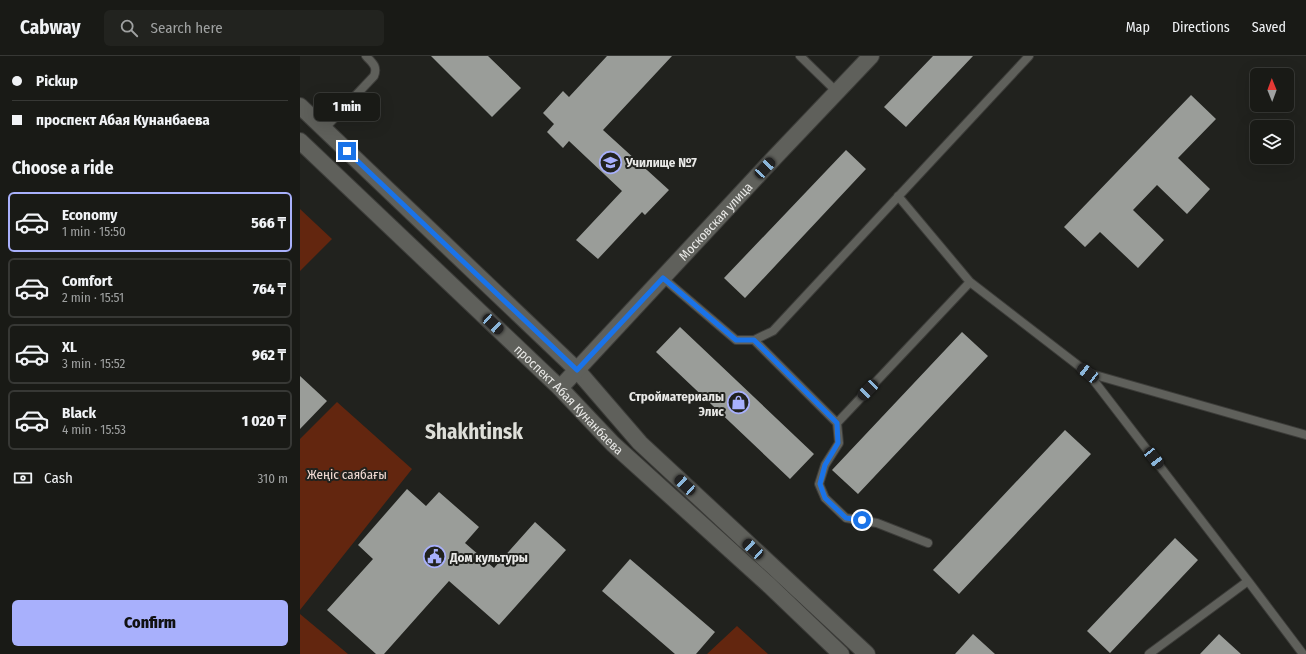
<!DOCTYPE html>
<html lang="en">
<head>
<meta charset="utf-8">
<style>
	body { margin:0; font-family:"Fira Sans Condensed",sans-serif; background:#22231f; color:#f1f3f6; height:100vh; display:flex; flex-direction:column; font-size:15px; white-space:nowrap }
	* { box-sizing:border-box; margin:0 }
	p { font-size:13px; color:#9fa1a1 }
	.icon { flex:none; width:22px; height:22px; fill:none; stroke:currentColor; stroke-width:2; stroke-linecap:round; stroke-linejoin:round }
	.map { position:relative; flex:1; overflow:hidden }
	.side { display:flex; flex-direction:column; background:#191a16; width:300px }
	.side>* { flex:none }
	.top-card { display:grid; align-content:center; height:88px; padding:0 12px; background:#191a16 }
	.needle { width:26px; rotate:359deg }
	.fabs { position:absolute; left:950px; top:12px; display:grid; gap:8px }
	.fabs a { display:grid; place-items:center; width:44px; height:44px; border-radius:6px; background:#191a16; box-shadow:0 4px 16px #0002,0 0 0 1px #373835; font-size:20px }
	.end { position:absolute; width:18px; height:18px; margin:-9px; border:5px solid #1a73e8; background:#fff; box-shadow:0 0 0 2px #fff }
	.from { border-radius:50% }
	.bubble { position:absolute; height:28px; border-radius:6px; background:#191a16; box-shadow:0 4px 16px #0002,0 0 0 1px #373835; font-size:13px; font-weight:800; line-height:28px; text-align:center }
	.car { position:absolute; width:12px; height:24px; margin:-12px -6px; border-radius:5px; box-shadow:0 0 3px 1px #0007; background:linear-gradient(#222 24%,#8ab4d8 0 40%,#222 0 76%,#8ab4d8 0 86%,#222 0) }
	.top-card b { display:flex; align-items:center; gap:14px; height:38px; font-size:15px }
	.top-card b+b { border-top:1px solid #373835 }
	.top-card i { width:10px; height:10px; background:#f1f3f6 }
	ul { padding:0; list-style:none }
	li { display:flex; align-items:center; gap:12px; height:60px; margin:0 8px 6px; padding:0 4px; border:2px solid #373835; border-radius:6px }
	li div { flex:1 }
	li b { display:block; font-size:15px }
	li em { font-style:normal; font-weight:800 }
	li.selected { border-color:#a8b0fc }
	li>.icon { width:36px; height:36px; stroke-width:1.5 }
	h2 { padding:0 12px; font-size:18px; line-height:48px }
	.pay { display:flex; align-items:center; gap:10px; height:44px; padding:0 12px; font-size:15px }
	.pay p { margin-inline-start:auto }
	.cta { display:flex; gap:8px; margin-top:auto; padding:8px 12px }
	.cta a { flex:1; height:46px; border-radius:6px; background:#a8b0fc; color:#111; font-size:16px; font-weight:800; line-height:46px; text-align:center }
	header { display:flex; align-items:center; gap:24px; box-sizing:border-box; height:56px; padding:0 20px; background:#191a16; border-bottom:1px solid #373835 }
	header strong { font-size:19px }
	nav { display:flex; gap:22px; margin-inline-start:auto; font-size:14px }
	.search { width:280px; height:36px; background:#22231f; display:flex; align-items:center; gap:10px; box-sizing:border-box; padding:0 14px; border-radius:6px; color:#9fa1a1; font-size:15px }
	main { display:flex; flex:1; min-height:0 }
	.map>svg:first-child { display:block }
	.green { fill:#63260f }
	.building { fill:#9a9d99 }
	.lines { fill:none; stroke-linecap:round; stroke-linejoin:round }
	.service-casing { stroke:#3c3c39; stroke-width:10 }
	.minor-casing { stroke:#3c3c39; stroke-width:18 }
	.service { stroke:#5f605b; stroke-width:8 }
	.minor { stroke:#5f605b; stroke-width:16 }
	.route { stroke:#1a73e8; stroke-width:5 }
	.labels { text-anchor:middle; stroke-width:4; stroke-linejoin:round; paint-order:stroke }
	.poi-label { font-size:13px; font-weight:bold; fill:#e9e9e7; stroke:#21221e; text-anchor:start }
	.street-label { font-size:13px; fill:#e9e9e7; stroke:#21221e }
	.park-label { font-size:13px; fill:#f2dbd3; stroke:#21221e }
	.town-label { font-size:21px; font-weight:bold; fill:#dedfd9; stroke:#21221e }
</style>
</head>
<body>
<header>
<strong>Cabway</strong>
<div class="search"><svg class="icon" aria-label="search" viewBox="0 0 24 24"><circle cx="10" cy="10" r="6"/><path d="M15 15l6 6"/></svg>Search here</div>
<nav><a>Map</a><a>Directions</a><a>Saved</a></nav>
</header>
<main>
<section class="side">
<div class="top-card">
<b><i class="from"></i>Pickup</b>
<b><i></i>проспект Абая Кунанбаева</b>
</div>
<h2>Choose a ride</h2>
<ul>
<li class="selected"><svg class="icon" aria-label="car" viewBox="0 0 24 24"><path d="M5 17H2v-5l4-1 3-4h7l3 4 3 1v5h-3M9 17h6M6 11h13"/><circle cx="7" cy="17" r="2"/><circle cx="17" cy="17" r="2"/></svg><div><b>Economy</b><p>1 min · 15:50</p></div><em>566 ₸</em></li>
<li><svg class="icon" aria-label="car" viewBox="0 0 24 24"><path d="M5 17H2v-5l4-1 3-4h7l3 4 3 1v5h-3M9 17h6M6 11h13"/><circle cx="7" cy="17" r="2"/><circle cx="17" cy="17" r="2"/></svg><div><b>Comfort</b><p>2 min · 15:51</p></div><em>764 ₸</em></li>
<li><svg class="icon" aria-label="car" viewBox="0 0 24 24"><path d="M5 17H2v-5l4-1 3-4h7l3 4 3 1v5h-3M9 17h6M6 11h13"/><circle cx="7" cy="17" r="2"/><circle cx="17" cy="17" r="2"/></svg><div><b>XL</b><p>3 min · 15:52</p></div><em>962 ₸</em></li>
<li><svg class="icon" aria-label="car" viewBox="0 0 24 24"><path d="M5 17H2v-5l4-1 3-4h7l3 4 3 1v5h-3M9 17h6M6 11h13"/><circle cx="7" cy="17" r="2"/><circle cx="17" cy="17" r="2"/></svg><div><b>Black</b><p>4 min · 15:53</p></div><em>1 020 ₸</em></li>
</ul>
<div class="pay"><svg class="icon" aria-label="cash" viewBox="0 0 24 24"><path d="M3 7h18v10H3z"/><circle cx="12" cy="12" r="2"/></svg>Cash<p>310 m</p></div>
<div class="cta"><a>Confirm</a></div>
</section>
<div class="map">
<svg width="1006" height="598" viewBox="0 0 1006 598">
	<rect width="100%" height="100%" fill="#21221e"/>
	<path class="green" d="M0,153l32,30 -32,32z
		M37,346l75,67 -112,141v-171z
		M0,558l48,40h-48z
		M437,570l31,28h-61z"/>
	<path class="building" d="M131,0h57l33,32 -29,29z
		M307,0h65l-69,74 66,60 -24,25 -3,-3 -44,47 -22,-19 46,-49 -53,-50 -6,7 -16,-16 7,-8 -11,-11 20,-22 6,6z
		M633,0h40l-67,71 -22,-20z
		M891,39l25,24 -38,39 32,31 -23,25 -30,-29 -24,25 31,30 -26,28 -38,-36 -15,15 -21,-20z
		M546,94l20,19 -121,129 -21,-20z
		M380,271l134,127 -24,25 -134,-127z
		M662,276l26,24 -130,138 -26,-24z
		M0,320l27,25 -27,28z
		M765,374l26,24 -132,140 -26,-24z
		M107,433l19,17 13,-14 40,35 -14,16 29,25 41,-46 31,28 -67,75 -50,-44 -65,73h-8l-49,-44 46,-51 -15,-14z
		M875,482l23,22 -88,93 -23,-22z
		M330,503l85,73 -19,22h-21l-73,-63z
		M673,578l22,20h-40z
		M919,578l22,20h-41z"/>
	<g class="lines">
		<defs>
			<path id="service" d="M500,0l37,36
				M24,73l50,-53c4,-10 -2,-13 -8,-20
				M598,140l72,86
				M363,222l73,62h18l19,-9 256,-275
				M454,284l83,83 2,20 -14,22 -6,19 6,14 21,20 31,5 51,20
				M788,317l218,62
				M537,367l133,-141 118,91 160,208
				M849,598l99,-73 55,73"/>
			<g id="minor">
				<path d="M0,50l277,264 63,73 227,211"/>
				<path id="s1" d="M0,85l260,247 53,56 157,142 71,68"/>
				<path id="s2" d="M260,332l215,-231 96,-101"/>
			</g>
		</defs>
		<use href="#service" class="service-casing"/>
		<use href="#minor" class="minor-casing"/>
		<use href="#service" class="service"/>
		<use href="#minor" class="minor"/>
	</g>
	<g class="lines">
		<path class="route" d="M47,95l230,219 86,-92 73,62h18l83,83 1,20 -13,22 -5,19 5,14 21,20 16,2"/>
	</g>
	<defs>
		<symbol id="school-ring" viewBox="-11 -11 22 22"><circle r="9.5" fill="#21221e" stroke="#a8b0fc" stroke-width="1.5"/><path d="M0-5L7-2L0 1L-7-2ZM-4 1L0 2.5L4 1V4Q0 6-4 4Z" fill="#a8b0fc"/></symbol>
		<symbol id="shop-ring" viewBox="-11 -11 22 22"><circle r="9.5" fill="#21221e" stroke="#a8b0fc" stroke-width="1.5"/><path d="M-5-2.5h2.3a2.7 3.5 0 0 1 5.4 0H5L5.5 6h-11ZM-1.5-2.5h3a1.5 2.3 0 0 0-3 0Z" fill="#a8b0fc"/></symbol>
		<symbol id="civic-ring" viewBox="-11 -11 22 22"><circle r="9.5" fill="#21221e" stroke="#a8b0fc" stroke-width="1.5"/><path d="M-.6-6.5H3V-4.5H.6V-3L4-1V1h2V6H-6V1h2V-1L-.6-3ZM-1.2 2.5V6h2.4V2.5Z" fill="#a8b0fc"/></symbol>
	</defs>
	<g fill-rule="evenodd">
		<use href="#school-ring" x="298" y="94" width="25" height="25"/>
		<use href="#shop-ring" x="426" y="334" width="25" height="25"/>
		<use href="#civic-ring" x="122" y="488" width="25" height="25"/>
	</g>
	<g class="labels">
		<g class="poi-label">
			<text x="326" y="111">Училище №7</text>
			<text x="424" y="345" text-anchor="end">Стройматериалы<tspan x="424" dy="15">Элис</tspan></text>
			<text x="150" y="506">Дом культуры</text>
		</g>
		<g class="street-label">
			<text dy="5" stroke="none"><textPath href="#s2" startOffset="228">Московская улица</textPath></text>
			<text dy="5" stroke="none"><textPath href="#s1" startOffset="373">проспект Абая Кунанбаева</textPath></text>
		</g>
		<g class="park-label">
			<text x="47" y="423">Жеңіс саябағы</text>
		</g>
		<g class="town-label">
			<text x="174" y="383">Shakhtinsk</text>
		</g>
	</g>
</svg>
<div class="fabs">
<a><svg class="needle" viewBox="-14 -14 28 28"><path d="M0-13l5 13h-10z" fill="#e53935"/><path d="M0 13l5-13h-10z" fill="#9fa1a1"/></svg></a>
<a><svg class="icon" aria-label="layers" viewBox="0 0 24 24"><path d="M12 4l9 5-9 5-9-5zM3 14l9 5 9-5"/></svg></a>
</div>
<i class="end from" style="left:562px;top:464px"></i>
<i class="end" style="left:47px;top:95px"></i>
<div class="bubble" style="left:14px;top:37px;width:66px">1 min</div>
<i class="car" style="left:465px;top:112px;rotate:43deg"></i>
<i class="car" style="left:193px;top:268px;rotate:133deg"></i>
<i class="car" style="left:788px;top:317px;rotate:308deg"></i>
<i class="car" style="left:568px;top:334px;rotate:224deg"></i>
<i class="car" style="left:854px;top:402px;rotate:142deg"></i>
<i class="car" style="left:385px;top:429px;rotate:313deg"></i>
<i class="car" style="left:453px;top:493px;rotate:313deg"></i>
</div>
</main>
</body>
</html>
